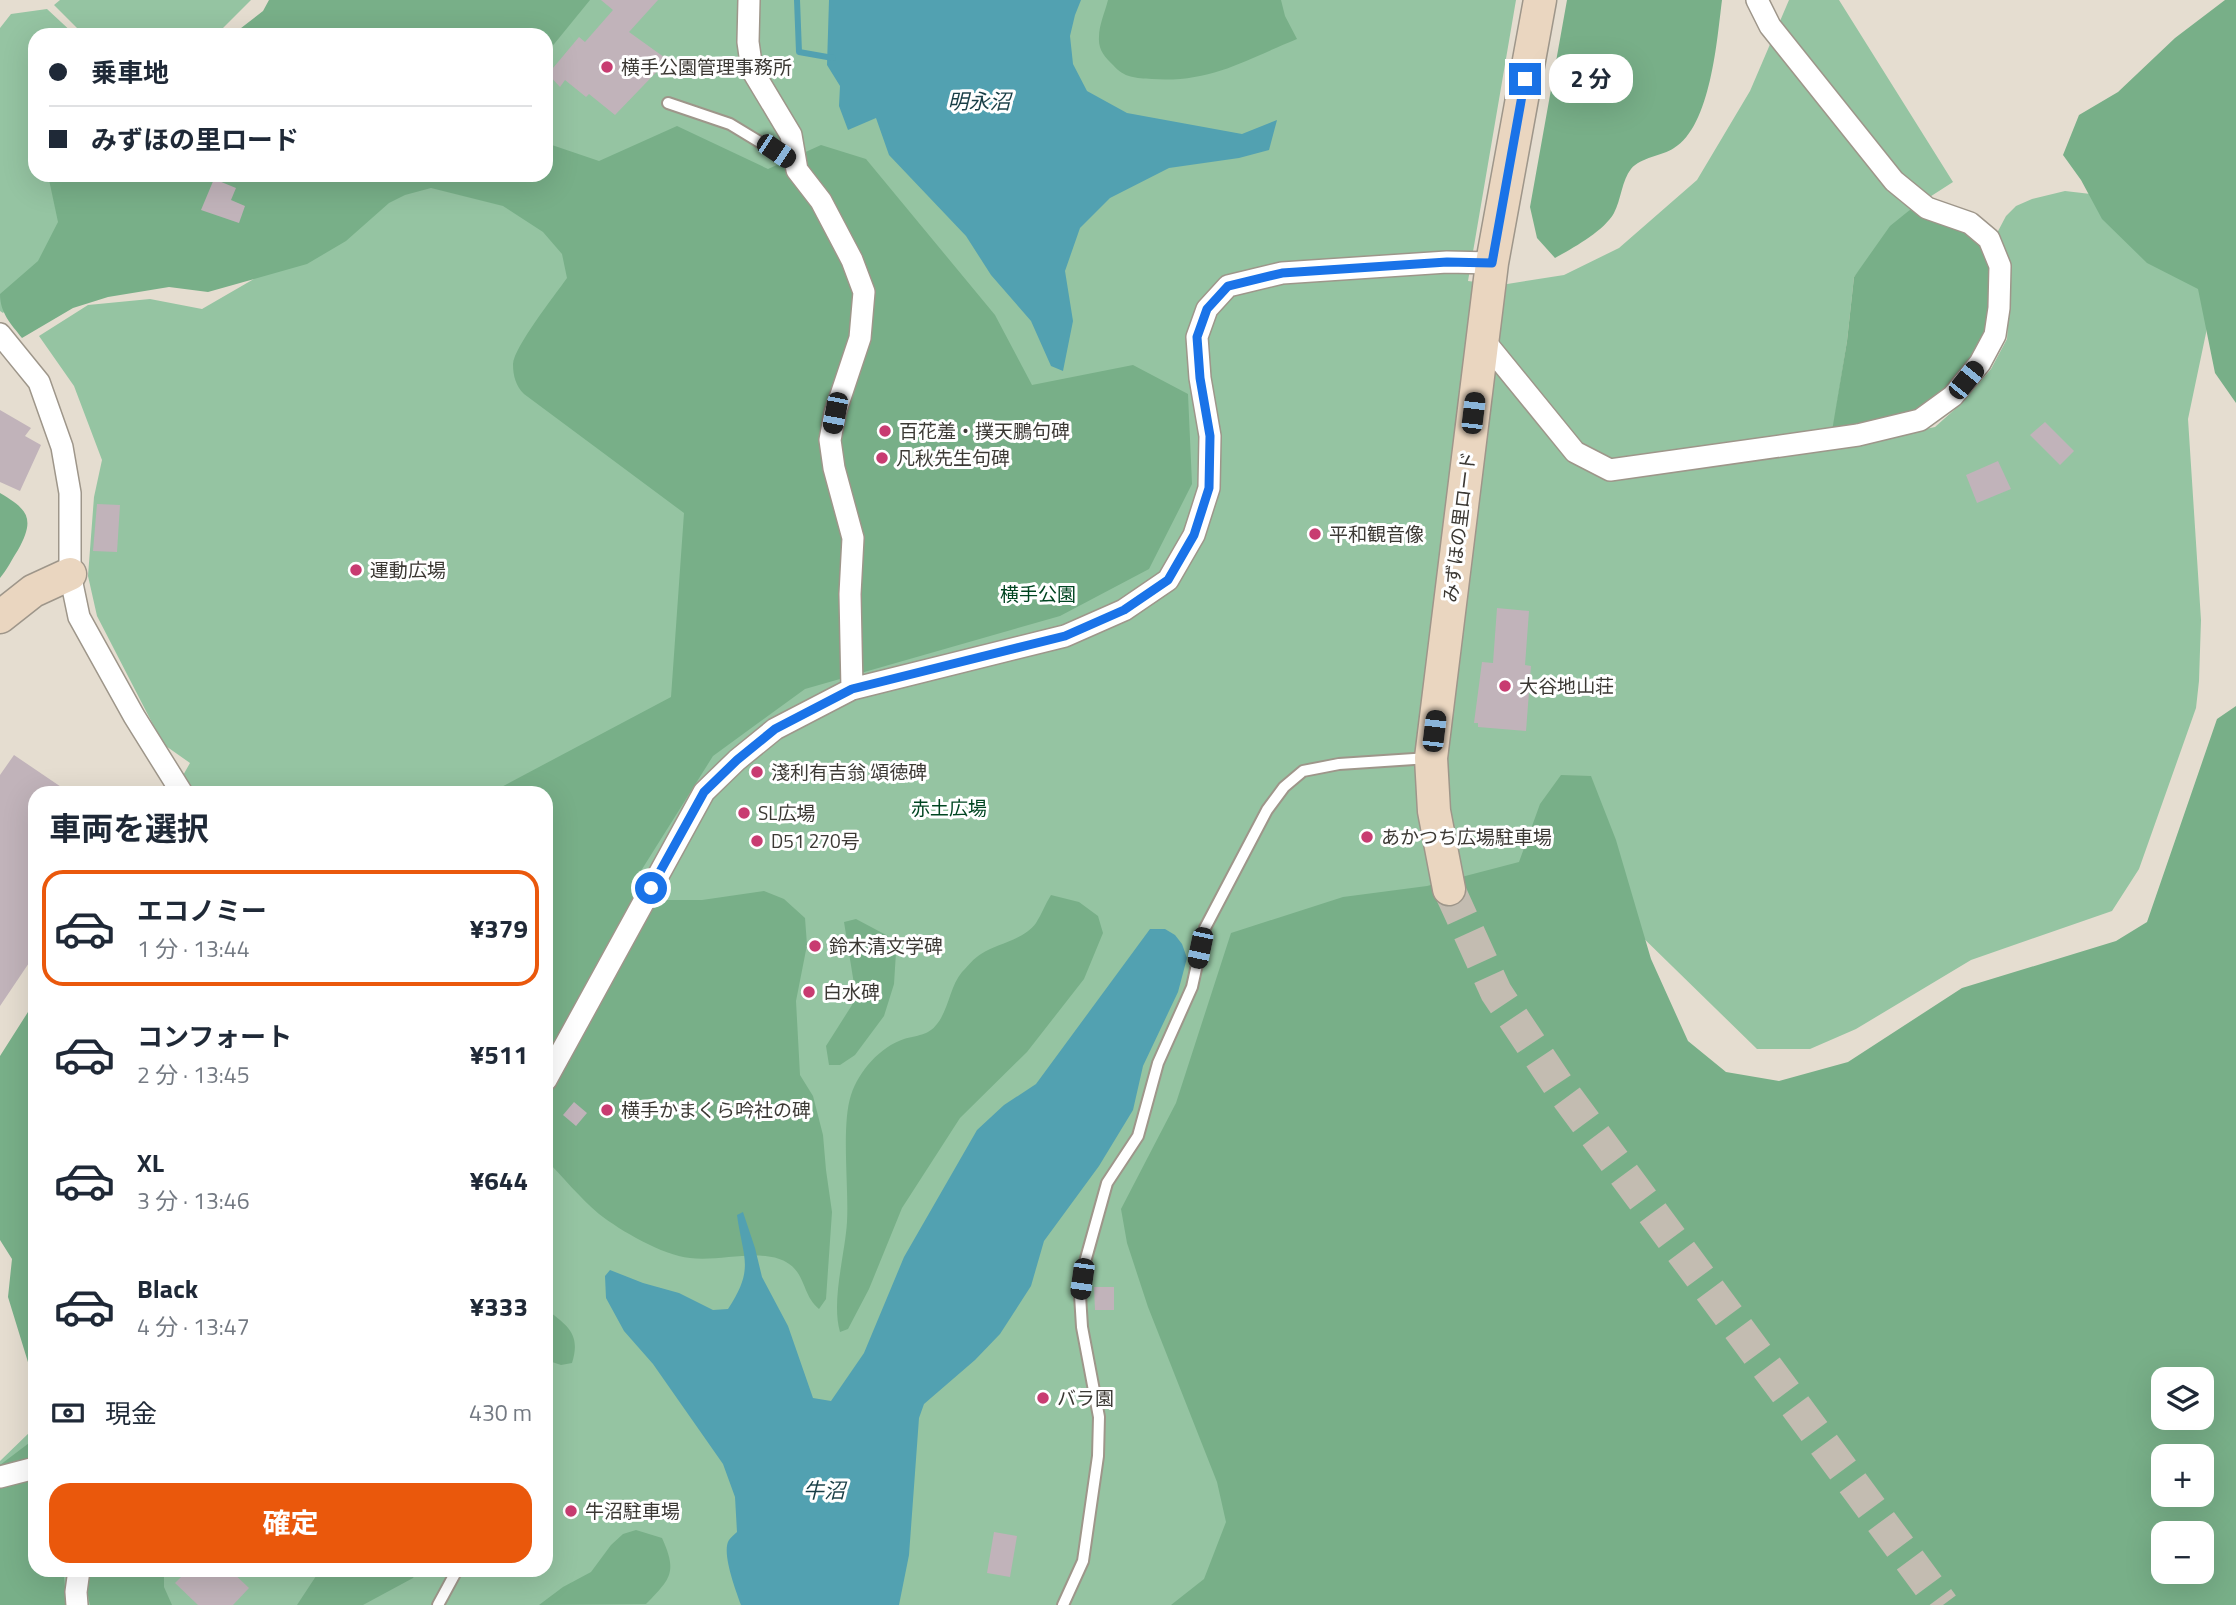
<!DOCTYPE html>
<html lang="ja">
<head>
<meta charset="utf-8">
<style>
	body { margin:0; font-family:"Titillium Web","Noto Sans JP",sans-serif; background:#f6f6f7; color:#1f2937; height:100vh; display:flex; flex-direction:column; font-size:26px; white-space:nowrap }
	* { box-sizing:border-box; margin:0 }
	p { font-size:23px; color:#747a83 }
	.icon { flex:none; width:38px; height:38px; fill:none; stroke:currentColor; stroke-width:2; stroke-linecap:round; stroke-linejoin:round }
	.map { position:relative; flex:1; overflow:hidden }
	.side { position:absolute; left:28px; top:786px; width:525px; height:791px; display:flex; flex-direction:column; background:#fff; border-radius:21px; box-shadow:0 7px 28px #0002 }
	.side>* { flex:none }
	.banner { position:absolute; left:28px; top:28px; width:525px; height:154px; border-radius:21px; box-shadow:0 7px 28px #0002; display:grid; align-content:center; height:154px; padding:0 21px; background:#fff }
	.tools { position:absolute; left:2151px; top:1367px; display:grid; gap:14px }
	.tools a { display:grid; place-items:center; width:63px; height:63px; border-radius:14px; background:#fff; box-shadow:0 7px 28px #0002; font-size:35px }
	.end { position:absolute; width:32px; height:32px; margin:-16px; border:9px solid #1a73e8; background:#fff; box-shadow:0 0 0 4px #fff }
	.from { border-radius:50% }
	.bubble { position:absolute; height:49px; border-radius:21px; background:#fff; box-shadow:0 7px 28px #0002; font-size:23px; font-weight:700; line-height:49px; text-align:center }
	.car { position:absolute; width:21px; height:42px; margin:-21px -10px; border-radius:9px; box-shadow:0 0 5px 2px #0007; background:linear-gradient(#222 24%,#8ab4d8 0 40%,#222 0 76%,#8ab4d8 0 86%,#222 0) }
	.banner b { display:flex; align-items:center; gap:24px; height:66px; font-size:26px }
	.banner b+b { border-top:2px solid #e0e1e3 }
	.banner i { width:18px; height:18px; background:#1f2937 }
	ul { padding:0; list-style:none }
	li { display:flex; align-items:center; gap:21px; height:116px; margin:0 14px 10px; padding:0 7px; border:4px solid transparent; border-radius:21px }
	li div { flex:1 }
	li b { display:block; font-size:26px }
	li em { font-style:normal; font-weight:700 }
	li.current { border-color:#ea580c }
	li>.icon { width:63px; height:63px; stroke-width:1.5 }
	h2 { padding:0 21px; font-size:32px; line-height:84px }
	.pay { display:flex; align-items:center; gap:18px; height:77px; padding:0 21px; font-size:26px }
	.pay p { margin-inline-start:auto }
	.action { display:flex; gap:14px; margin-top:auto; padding:14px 21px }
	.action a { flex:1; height:80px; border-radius:21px; background:#ea580c; color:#fff; font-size:28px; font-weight:700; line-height:80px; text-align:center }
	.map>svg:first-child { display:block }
	.green { fill:#95c4a2 }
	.forest { fill:#78af88; fill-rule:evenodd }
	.water { fill:#52a1b1 }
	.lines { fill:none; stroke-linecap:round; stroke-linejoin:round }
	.stream { stroke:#52a1b1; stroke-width:6 }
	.building { fill:#c1b3ba }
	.secondary-tunnel { stroke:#c3bcb1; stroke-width:32; stroke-dasharray:32 16; stroke-linecap:butt }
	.lane-casing { stroke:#9e968a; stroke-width:14 }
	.street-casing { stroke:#9e968a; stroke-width:24 }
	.secondary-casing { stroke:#9e968a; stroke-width:35 }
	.lane { stroke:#fff; stroke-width:10 }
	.street { stroke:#fff; stroke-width:21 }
	.secondary { stroke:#ead6c0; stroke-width:32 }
	.route { stroke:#1a73e8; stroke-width:9 }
	.poi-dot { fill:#c83c71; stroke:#fff; stroke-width:2.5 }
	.labels { text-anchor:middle; stroke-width:6; stroke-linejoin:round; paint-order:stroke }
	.poi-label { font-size:19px; fill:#3c3934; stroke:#fff; text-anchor:start }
	.street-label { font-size:19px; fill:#3c3934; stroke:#fff }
	.park-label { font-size:19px; fill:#004521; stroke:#fff }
	.water-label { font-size:21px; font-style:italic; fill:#183e46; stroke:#fff }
</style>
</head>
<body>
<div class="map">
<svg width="2236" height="1605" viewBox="0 0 2236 1605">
	<rect width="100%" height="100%" fill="#e5ddd0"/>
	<path class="green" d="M60,0h191l-28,28 -15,7h-124l-30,-30z
		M421,0h1095l-48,281 33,4 63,-10 55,-27 78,-68 53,-89 39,-91h50l114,182 -42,27 -57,68 -7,64 -17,108 105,-22 28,-25 28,-33 16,-30 2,-30 -13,-74 10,-19 10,-10 16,-7 33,-8 60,7 59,3 26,113 -22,105 13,201 -2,61 -3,27 -57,161 -27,42 -141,49 -115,69 -46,20h-53l-169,-165 332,721h-1920v-144l31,-30 4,-16v155h511v-777h-373l17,-30 -27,-19 -66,-128 -9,-40 6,-79 8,-37 -28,-74 -35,-50 49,-31 62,-6 52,10 69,-40 102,-94h173v-140z
		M47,9l28,26h-40v140h115l-68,52 -79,86 -3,-2v-283l11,-14z"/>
	<path class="forest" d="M269,0h321l-44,54v-19h-314l31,-24z
		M1108,0h173l4,16 12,23c-52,21 -86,44 -145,40 -16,-1 -28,-1 -39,-14 -8,-8 -15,-15 -14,-28 0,-12 6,-25 9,-37z
		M1567,0h155c-5,39 -11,126 -48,148 -12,8 -33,9 -43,21 -9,11 -10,31 -17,44 -10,18 -41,35 -59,45l-18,-20 -7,-31z
		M2225,0h11v403l-21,-30 -17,-84 -51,-26 -45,-44 -21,-39 -18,-25 16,-40 39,-23 57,-54z
		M677,126l91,43 53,-24 45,14 129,156 37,70 101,-20 55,29 4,90 -43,85 -89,47 -255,73 -92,67 -74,118 27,26h36l62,-9 20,8 21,19 2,27 -11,56 4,74 13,21 10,39 3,35 6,42 -6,87 -7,10c-17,-14 -13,-36 -33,-47 -24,-14 -67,0 -96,-4 -28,-3 -69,-27 -91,-44 -19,-16 -36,-37 -53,-54v-367h-56l181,-96 13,-184 -160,-119c-8,-8 -11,-18 -11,-30 1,-17 42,-69 54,-86l-5,-24 -19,-22 -40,-26 -72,-18 -26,7 -16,8 -43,38 -39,23 -99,28 -39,-5 -61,10 -35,11 -51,30c-11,-14 -22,-25 -22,-44l38,-33 20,-39 -10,-47h498v-32l53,18z
		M1911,209l52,17 21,15 10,26 -4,67 -43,58 -31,22 -84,17 15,-90 7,-64 36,-51z
		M0,493c29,17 35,26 18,57 -6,9 -11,20 -18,28z
		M2236,706v899h-1065l33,-26 22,-57 -9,-40 -69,-175 -21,-64 -6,-34 55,-106 55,-170 112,-36 84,-11 92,-24 21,-58 21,-29 30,1 25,64 35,119 37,82 38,31 53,9 69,-19 114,-74 154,-47 31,-19 70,-203zM2163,1379h39v39h-39zM2163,1456h39v38h-39zM2163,1533h39v39h-39z
		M1051,895l28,7 19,14 5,17 -19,46 -57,73 -67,66 -58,90 -33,81 -21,40 -8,3c-9,-31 5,-77 7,-110 2,-35 -6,-96 4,-127 8,-24 29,-48 53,-56 13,-4 24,-3 33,-15 12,-15 13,-38 25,-52 6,-6 12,-14 19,-18 17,-11 43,-14 55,-31 6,-9 9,-19 15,-28z
		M856,919l32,17 8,16 -2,32 -10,32 -29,39 -15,10h-11l-3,-19 26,-41 2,-21 -10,-62z
		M35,1001v384l-27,-88 4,-38 -12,-19v-184z
		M546,1309c22,17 35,25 26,54l-11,2 -15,-5z
		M35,1432v138h31l-2,8 3,27h-67v-140l33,-25z
		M636,1530l26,8c16,35 8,41 -16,66l-107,1 24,-18 28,-15 20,-27 12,-11z
		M91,1570h73v17l8,18h-82l-3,-14z
		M320,1570h98l-5,8 -50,27h-66z"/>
	<path class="water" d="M829,0h252l-6,15 -5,21 3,28 14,27 40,22 115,21 35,-14 -8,30 -30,8 -70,10 -59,30 -30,30 -15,43 8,50 -10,50 -12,-5 -20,-45 -40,-46 -25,-39 -77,-81 -13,-37 -28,12 -9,-24 1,-20 -13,-21z
		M1150,929h15l10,6 7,9 5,14 -9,34 -35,74 -10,44 -34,56 -55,75 -13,45 -31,48 -25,26 -51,44 -5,14 -10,137 -10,50h-158c-5,-14 -20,-53 -12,-65 2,-3 5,-5 8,-8l-2,-35 -12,-33 -70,-100 -29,-33 -18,-33 -1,-22 5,-6 33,13 36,10 34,17 15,-1c27,-41 15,-50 9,-94l6,-3 12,36 7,29 26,49 25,72 18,3 33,-48 40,-96 73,-127 27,-25 32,-21z"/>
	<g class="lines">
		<path class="stream" d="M797,0l2,52 34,6"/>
	</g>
	<path class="building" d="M601,0h57l-29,32 39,28 -53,55 -26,-21 -3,3 -21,-17 -5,7 -12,-13 31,-37 6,5 28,-32z
		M214,179l22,9 -5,12 14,6 -6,17 -38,-13z
		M0,410l31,18 -6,8 16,9 -21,46 -20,-9z
		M2045,422l29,29 -14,14 -30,-30z
		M1998,461l13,28 -34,14 -11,-28z
		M97,504l23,1 -3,47 -24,-1z
		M1497,608l32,3 -4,54 6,1 -5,65 -48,-4v-4h-4l8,-61 11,1z
		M14,755l56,38h-35v161l-35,52v-231z
		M574,1102l13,11 -11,13 -13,-11z
		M1094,1287h20v23h-19z
		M994,1532l23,4 -7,41 -23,-4z
		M188,1570h42l19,18 -16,17h-35l-23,-22z"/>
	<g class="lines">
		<path class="secondary-tunnel" d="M1449,889l47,103 62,93 385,520"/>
		<defs>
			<path id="lane" d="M668,103l62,21 66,40
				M438,1605l19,-35
				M1063,1605l20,-44 15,-105 1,-39 -17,-90 -2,-32 5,-33 22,-79 31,-47 20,-73 34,-76 13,-59 62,-118 17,-23 19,-16 36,-7 90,-6"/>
			<path id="street" d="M749,0l-1,42 4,28 39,65 6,35 24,31 31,59 12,32 -4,46 -25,75 -5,27 4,28 19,70 -3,56 2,95
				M0,334l39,48 23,65 8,46v81l9,43 55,99 48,77
				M1482,338l93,114 35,18 248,-35 62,-15 33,-24 27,-33 15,-28 4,-27 1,-42 -11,-27 -19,-16 -43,-15 -33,-27 -124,-155 -13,-26
				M546,1080l158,-288 33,-32 38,-31 77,-40 213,-53 59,-26 44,-30 26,-45 15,-47 1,-52 -10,-58 -3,-41 10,-28 21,-23 54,-13 165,-11 45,1
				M0,1477l35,-9
				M77,1605l-1,-13 3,-22"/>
			<path id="secondary" d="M0,617l33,-26 37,-17
				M1449,889l-15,-78 -3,-53 61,-495 48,-263"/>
		</defs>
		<use href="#lane" class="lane-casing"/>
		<use href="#street" class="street-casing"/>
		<use href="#secondary" class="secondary-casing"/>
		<use href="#lane" class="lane"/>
		<use href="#street" class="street"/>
		<use href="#secondary" class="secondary"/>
	</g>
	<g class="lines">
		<path class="route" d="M651,888l53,-96 33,-32 38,-31 77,-40 213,-53 59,-26 44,-30 26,-45 15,-47 1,-52 -10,-58 -3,-41 10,-28 21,-23 54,-13 165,-11 45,1 33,-184"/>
	</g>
	<g class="poi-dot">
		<circle cx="607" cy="67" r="7"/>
		<circle cx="885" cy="431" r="7"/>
		<circle cx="882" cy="458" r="7"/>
		<circle cx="1315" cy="534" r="7"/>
		<circle cx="356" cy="570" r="7"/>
		<circle cx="1505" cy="686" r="7"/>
		<circle cx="757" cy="772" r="7"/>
		<circle cx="744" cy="813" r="7"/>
		<circle cx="1367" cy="837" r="7"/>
		<circle cx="757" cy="841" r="7"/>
		<circle cx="815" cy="946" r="7"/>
		<circle cx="809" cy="992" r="7"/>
		<circle cx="607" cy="1110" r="7"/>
		<circle cx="1043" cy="1398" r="7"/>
		<circle cx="571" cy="1511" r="7"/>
	</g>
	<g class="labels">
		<g class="poi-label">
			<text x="621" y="74">横手公園管理事務所</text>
			<text x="899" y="438">百花羞・撲天鵬句碑</text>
			<text x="896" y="465">凡秋先生句碑</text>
			<text x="1329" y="541">平和観音像</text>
			<text x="370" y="577">運動広場</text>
			<text x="1519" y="693">大谷地山荘</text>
			<text x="771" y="779">淺利有吉翁 頌徳碑</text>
			<text x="758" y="820">SL広場</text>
			<text x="1381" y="844">あかつち広場駐車場</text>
			<text x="771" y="848">D51 270号</text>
			<text x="829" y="953">鈴木清文学碑</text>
			<text x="823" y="999">白水碑</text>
			<text x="621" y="1117">横手かまくら吟社の碑</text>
			<text x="1057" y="1405">バラ園</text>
			<text x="585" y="1518">牛沼駐車場</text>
		</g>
		<g class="street-label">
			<text transform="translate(1459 527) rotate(-83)" y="7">みずほの里ロード</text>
		</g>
		<g class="park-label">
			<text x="1038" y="601">横手公園</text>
			<text x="949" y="815">赤土広場</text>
		</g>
		<g class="water-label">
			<text x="979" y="109">明永沼</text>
			<text x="824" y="1498">牛沼</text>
		</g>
	</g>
</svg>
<div class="tools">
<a><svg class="icon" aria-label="layers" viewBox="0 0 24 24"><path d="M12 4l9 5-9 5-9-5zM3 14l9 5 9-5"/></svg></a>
<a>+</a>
<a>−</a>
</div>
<i class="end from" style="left:651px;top:888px"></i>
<i class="end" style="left:1525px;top:79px"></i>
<div class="bubble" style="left:1549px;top:54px;width:84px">2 分</div>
<i class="car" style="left:776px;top:151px;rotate:124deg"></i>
<i class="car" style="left:1966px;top:380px;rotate:39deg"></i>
<i class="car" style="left:835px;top:413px;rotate:191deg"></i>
<i class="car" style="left:1473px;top:413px;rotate:7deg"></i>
<i class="car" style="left:1434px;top:731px;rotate:7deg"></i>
<i class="car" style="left:1200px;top:948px;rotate:192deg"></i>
<i class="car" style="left:1082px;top:1279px;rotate:188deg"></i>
<div class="banner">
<b><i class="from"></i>乗車地</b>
<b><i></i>みずほの里ロード</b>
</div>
<section class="side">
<h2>車両を選択</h2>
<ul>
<li class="current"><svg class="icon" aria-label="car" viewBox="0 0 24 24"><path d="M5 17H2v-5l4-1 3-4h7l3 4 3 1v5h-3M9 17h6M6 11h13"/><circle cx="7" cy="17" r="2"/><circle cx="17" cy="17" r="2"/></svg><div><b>エコノミー</b><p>1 分 · 13:44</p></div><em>¥379</em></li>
<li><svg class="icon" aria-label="car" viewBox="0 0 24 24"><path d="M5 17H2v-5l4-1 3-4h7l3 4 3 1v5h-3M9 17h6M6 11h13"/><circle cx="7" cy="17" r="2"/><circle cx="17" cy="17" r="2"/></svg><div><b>コンフォート</b><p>2 分 · 13:45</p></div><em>¥511</em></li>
<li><svg class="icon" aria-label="car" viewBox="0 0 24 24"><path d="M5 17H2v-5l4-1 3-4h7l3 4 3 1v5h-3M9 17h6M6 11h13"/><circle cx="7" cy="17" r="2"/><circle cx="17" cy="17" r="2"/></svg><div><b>XL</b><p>3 分 · 13:46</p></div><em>¥644</em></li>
<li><svg class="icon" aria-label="car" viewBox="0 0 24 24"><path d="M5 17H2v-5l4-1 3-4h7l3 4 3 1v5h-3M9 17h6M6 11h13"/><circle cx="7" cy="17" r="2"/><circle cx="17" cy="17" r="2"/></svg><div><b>Black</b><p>4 分 · 13:47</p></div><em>¥333</em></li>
</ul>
<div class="pay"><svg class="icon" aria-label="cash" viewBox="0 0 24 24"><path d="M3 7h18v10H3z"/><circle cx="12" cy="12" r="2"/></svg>現金<p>430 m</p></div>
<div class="action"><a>確定</a></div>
</section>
</div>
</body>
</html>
